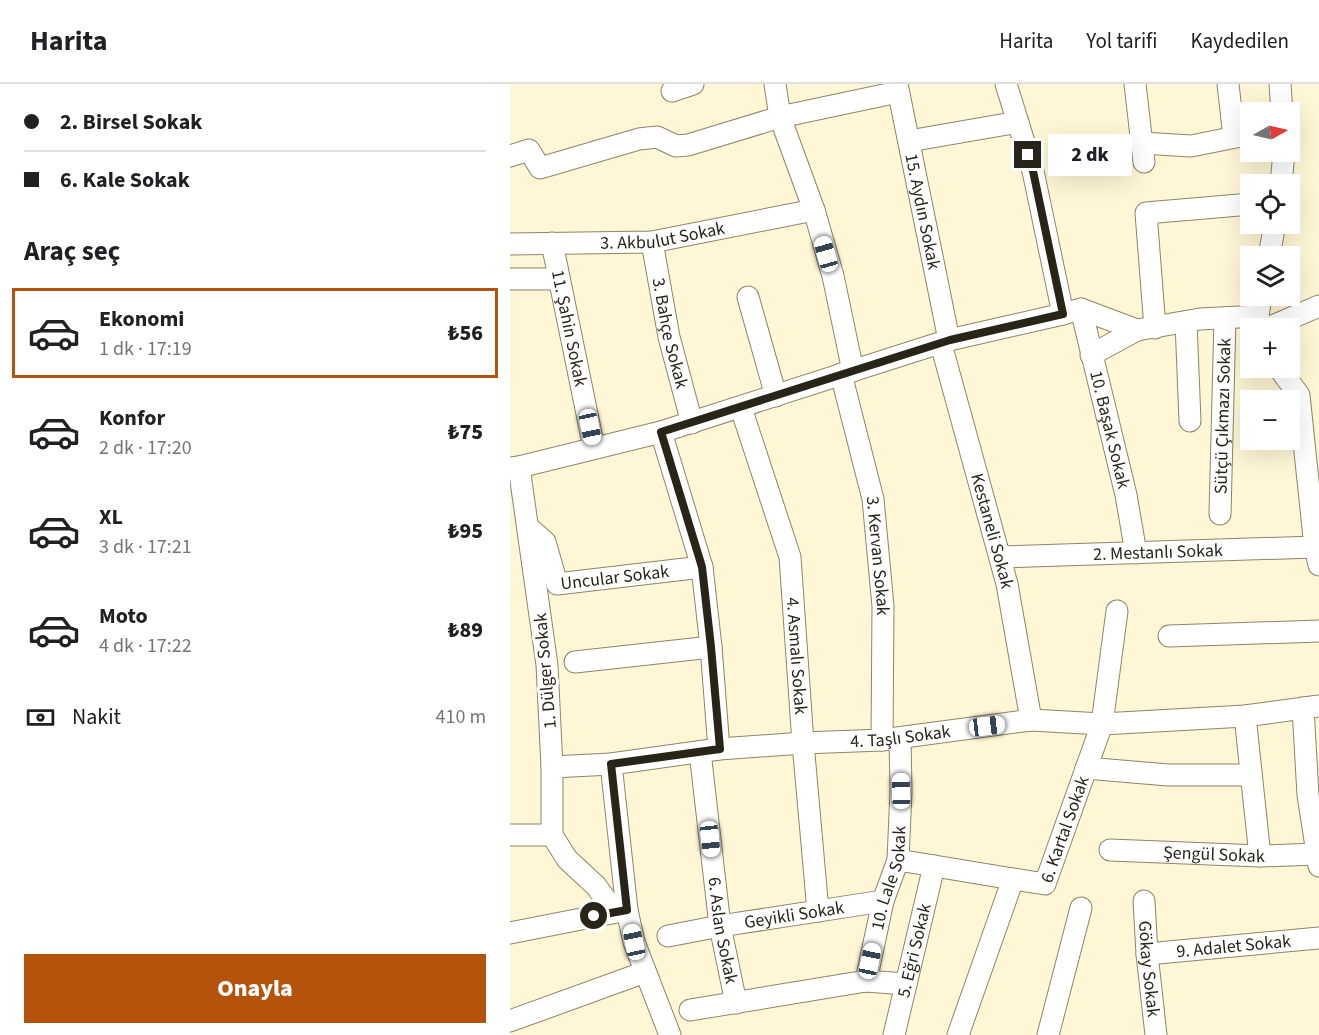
<!DOCTYPE html>
<html lang="tr">
<head>
<meta charset="utf-8">
<style>
	body { margin:0; font-family:"Source Sans 3",sans-serif; background:#f6f6f6; color:#202124; height:100vh; display:flex; flex-direction:column; font-size:22px; white-space:nowrap }
	* { box-sizing:border-box; margin:0 }
	p { font-size:20px; color:#757577 }
	.icon { flex:none; width:33px; height:33px; fill:none; stroke:currentColor; stroke-width:2; stroke-linecap:round; stroke-linejoin:round }
	.map { position:relative; flex:1; overflow:hidden }
	.drawer { display:flex; flex-direction:column; background:#fff; width:510px }
	.drawer>* { flex:none }
	.banner { display:grid; align-content:center; height:132px; padding:0 24px; background:#fff }
	.needle { width:39px; rotate:82deg }
	.fabs { position:absolute; left:730px; top:18px; display:grid; gap:12px }
	.fabs a { display:grid; place-items:center; width:60px; height:60px; border-radius:0px; background:#fff; box-shadow:0 6px 24px #0002; font-size:30px }
	.end { position:absolute; width:27px; height:27px; margin:-14px; border:8px solid #282518; background:#fff; box-shadow:0 0 0 3px #fff }
	.from { border-radius:50% }
	.bubble { position:absolute; height:42px; border-radius:0px; background:#fff; box-shadow:0 6px 24px #0002; font-size:20px; font-weight:800; line-height:42px; text-align:center }
	.car { position:absolute; width:18px; height:36px; margin:-18px -9px; border-radius:8px; box-shadow:0 0 4px 2px #0007; background:linear-gradient(#fff 24%,#345 0 40%,#fff 0 76%,#345 0 86%,#fff 0) }
	.banner b { display:flex; align-items:center; gap:21px; height:57px; font-size:22px }
	.banner b+b { border-top:2px solid #e0e0e0 }
	.banner i { width:15px; height:15px; background:#202124 }
	ul { padding:0; list-style:none }
	li { display:flex; align-items:center; gap:18px; height:90px; margin:0 12px 9px; padding:0 12px; border:3px solid transparent; border-radius:0px }
	li div { flex:1 }
	li b { display:block; font-size:22px }
	li em { font-style:normal; font-weight:800 }
	li.selected { border-color:#b45309 }
	li>.icon { width:54px; height:54px; stroke-width:1.5 }
	h2 { padding:0 24px; font-size:27px; line-height:72px }
	.pay { display:flex; align-items:center; gap:15px; height:66px; padding:0 24px; font-size:22px }
	.pay p { margin-inline-start:auto }
	.button { display:flex; gap:12px; margin-top:auto; padding:12px 24px }
	.button a { flex:1; height:69px; border-radius:0px; background:#b45309; color:#fff; font-size:24px; font-weight:800; line-height:69px; text-align:center }
	header { display:flex; align-items:center; gap:36px; box-sizing:border-box; height:84px; padding:0 30px; background:#fff; border-bottom:2px solid #e0e0e0 }
	header strong { font-size:28px }
	nav { display:flex; gap:33px; margin-inline-start:auto; font-size:21px }
	main { display:flex; flex:1; min-height:0 }
	.map>svg:first-child { display:block }
	.lines { fill:none; stroke-linecap:round; stroke-linejoin:round }
	.minor-casing { stroke:#8d8567; stroke-width:23 }
	.minor { stroke:#fff; stroke-width:21 }
	.route { stroke:#282518; stroke-width:8 }
	.labels { text-anchor:middle; stroke-width:6; stroke-linejoin:round; paint-order:stroke }
	.street-label { font-size:18px; fill:#282518; stroke:#fff }
</style>
</head>
<body>
<header>
<strong>Harita</strong>
<nav><a>Harita</a><a>Yol tarifi</a><a>Kaydedilen</a></nav>
</header>
<main>
<section class="drawer">
<div class="banner">
<b><i class="from"></i>2. Birsel Sokak</b>
<b><i></i>6. Kale Sokak</b>
</div>
<h2>Araç seç</h2>
<ul>
<li class="selected"><svg class="icon" aria-label="car" viewBox="0 0 24 24"><path d="M5 17H2v-5l4-1 3-4h7l3 4 3 1v5h-3M9 17h6M6 11h13"/><circle cx="7" cy="17" r="2"/><circle cx="17" cy="17" r="2"/></svg><div><b>Ekonomi</b><p>1 dk · 17:19</p></div><em>₺56</em></li>
<li><svg class="icon" aria-label="car" viewBox="0 0 24 24"><path d="M5 17H2v-5l4-1 3-4h7l3 4 3 1v5h-3M9 17h6M6 11h13"/><circle cx="7" cy="17" r="2"/><circle cx="17" cy="17" r="2"/></svg><div><b>Konfor</b><p>2 dk · 17:20</p></div><em>₺75</em></li>
<li><svg class="icon" aria-label="car" viewBox="0 0 24 24"><path d="M5 17H2v-5l4-1 3-4h7l3 4 3 1v5h-3M9 17h6M6 11h13"/><circle cx="7" cy="17" r="2"/><circle cx="17" cy="17" r="2"/></svg><div><b>XL</b><p>3 dk · 17:21</p></div><em>₺95</em></li>
<li><svg class="icon" aria-label="car" viewBox="0 0 24 24"><path d="M5 17H2v-5l4-1 3-4h7l3 4 3 1v5h-3M9 17h6M6 11h13"/><circle cx="7" cy="17" r="2"/><circle cx="17" cy="17" r="2"/></svg><div><b>Moto</b><p>4 dk · 17:22</p></div><em>₺89</em></li>
</ul>
<div class="pay"><svg class="icon" aria-label="cash" viewBox="0 0 24 24"><path d="M3 7h18v10H3z"/><circle cx="12" cy="12" r="2"/></svg>Nakit<p>410 m</p></div>
<div class="button"><a>Onayla</a></div>
</section>
<div class="map">
<svg width="809" height="951" viewBox="0 0 809 951">
	<rect width="100%" height="100%" fill="#fef6d4"/>
	<g class="lines">
		<defs>
			<g id="minor">
				<path d="M265,0l5,33 34,93 19,66 20,95"/>
				<path id="s1" d="M387,0l52,256"/>
				<path d="M496,0l27,87 30,143"/>
				<path d="M625,0l9,78"/>
				<path d="M718,0l6,53"/>
				<path d="M770,0l2,28"/>
				<path d="M162,7l21,-7"/>
				<path d="M399,57l109,-19"/>
				<path d="M632,59l49,3 60,-12"/>
				<path d="M0,72l19,-6 11,18 99,-29 18,-2 19,9 12,-1 92,-28 118,-25"/>
				<path d="M771,100l3,-32"/>
				<path id="s2" d="M142,158l17,95 23,86"/>
				<path id="s3" d="M42,159l42,205"/>
				<path id="s4" d="M0,160l142,-2 162,-32"/>
				<path d="M759,172l6,-32"/>
				<path d="M0,195h49"/>
				<path d="M238,213l28,99"/>
				<path id="s5" d="M571,225l45,186 10,58"/>
				<path d="M748,232l3,-20"/>
				<path d="M676,238l4,99"/>
				<path d="M645,244l-9,-115 105,-9"/>
				<path d="M758,244l51,-22"/>
				<path id="s6" d="M431,260l66,240 24,136"/>
				<path d="M581,271l46,-25"/>
				<path d="M769,284l20,27 16,152 4,18"/>
				<path id="s7" d="M331,290l32,125 10,107 -1,134"/>
				<path id="s8" d="M231,324l49,149 13,186 15,168"/>
				<path d="M151,348l41,135 9,80 8,102"/>
				<path d="M0,384l9,-1 142,-35 288,-92 114,-26 18,-5 56,21 63,-11 58,-3"/>
				<path id="s9" d="M710,430l5,-196"/>
				<path id="s10" d="M19,444l16,14 12,42 145,-17"/>
				<path id="s11" d="M490,473l315,-10"/>
				<path d="M659,552l150,-5"/>
				<path d="M65,578l136,-15"/>
				<path d="M793,624l5,87 11,71"/>
				<path d="M735,632l15,140"/>
				<path id="s12" d="M190,668l20,174 16,77"/>
				<path d="M101,680l16,146 7,32 36,93"/>
				<path id="s13" d="M42,683l59,-3 108,-15 84,-6 79,-3 149,-20 71,4 143,-8 74,-10"/>
				<path d="M576,684l82,7h83"/>
				<path d="M0,751h42v-68l-5,-102 -28,-198"/>
				<path d="M42,751l15,24 29,27 19,26"/>
				<path id="s14" d="M600,766l150,6 57,-2"/>
				<path d="M388,776l115,19"/>
				<path id="s15" d="M634,817l3,53 9,81"/>
				<path d="M0,849l117,-23"/>
				<path id="s16" d="M158,852l52,-10 163,-25"/>
				<path id="s17" d="M637,870l172,-16"/>
				<path id="s18" d="M356,897l17,-80 15,-41 3,-69 -1,-53"/>
				<path d="M180,926l176,-29 40,3"/>
				<path d="M0,937l135,-49"/>
				<path id="s19" d="M384,951l40,-169"/>
				<path id="s20" d="M448,951l55,-156 32,5 57,-160 15,-113"/>
				<path d="M538,951l33,-127"/>
			</g>
		</defs>
		<use href="#minor" class="minor-casing"/>
		<use href="#minor" class="minor"/>
	</g>
	<g class="lines">
		<path class="route" d="M84,832l33,-6 -16,-146 109,-15 -9,-102 -9,-80 -41,-135 289,-92 113,-26 -30,-143 -5,-16"/>
	</g>
	<g class="labels">
		<g class="street-label">
			<text dy="6" stroke="none"><textPath href="#s1" startOffset="130">15. Aydın Sokak</textPath></text>
			<text dy="6" stroke="none"><textPath href="#s4" startOffset="153">3. Akbulut Sokak</textPath></text>
			<text dy="6" stroke="none"><textPath href="#s3" startOffset="87">11. Şahin Sokak</textPath></text>
			<text dy="6" stroke="none"><textPath href="#s2" startOffset="93">3. Bahçe Sokak</textPath></text>
			<text dy="6" stroke="none"><textPath href="#s9" startOffset="98">Sütçü Çıkmazı Sokak</textPath></text>
			<text dy="6" stroke="none"><textPath href="#s5" startOffset="124">10. Başak Sokak</textPath></text>
			<text dy="6" stroke="none"><textPath href="#s6" startOffset="194">Kestaneli Sokak</textPath></text>
			<text dy="6" stroke="none"><textPath href="#s11" startOffset="158">2. Mestanlı Sokak</textPath></text>
			<text dy="6" stroke="none"><textPath href="#s7" startOffset="186">3. Kervan Sokak</textPath></text>
			<text dy="6" stroke="none"><textPath href="#s10" startOffset="123">Uncular Sokak</textPath></text>
			<text dy="6" stroke="none"><textPath href="#s8" startOffset="256">4. Asmalı Sokak</textPath></text>
			<text transform="translate(35 587) rotate(-95)" y="6">1. Dülger Sokak</text>
			<text dy="6" stroke="none"><textPath href="#s13" startOffset="350">4. Taşlı Sokak</textPath></text>
			<text dy="6" stroke="none"><textPath href="#s20" startOffset="256">6. Kartal Sokak</textPath></text>
			<text dy="6" stroke="none"><textPath href="#s14" startOffset="104">Şengül Sokak</textPath></text>
			<text dy="6" stroke="none"><textPath href="#s18" startOffset="106">10. Lale Sokak</textPath></text>
			<text dy="6" stroke="none"><textPath href="#s16" startOffset="128">Geyikli Sokak</textPath></text>
			<text dy="6" stroke="none"><textPath href="#s12" startOffset="180">6. Aslan Sokak</textPath></text>
			<text dy="6" stroke="none"><textPath href="#s17" startOffset="87">9. Adalet Sokak</textPath></text>
			<text dy="6" stroke="none"><textPath href="#s19" startOffset="87">5. Eğri Sokak</textPath></text>
			<text dy="6" stroke="none"><textPath href="#s15" startOffset="68">Gökay Sokak</textPath></text>
		</g>
	</g>
</svg>
<div class="fabs">
<a><svg class="needle" viewBox="-14 -14 28 28"><path d="M0-13l5 13h-10z" fill="#e53935"/><path d="M0 13l5-13h-10z" fill="#757577"/></svg></a>
<a><svg class="icon" aria-label="locate" viewBox="0 0 24 24"><circle cx="12" cy="12" r="6"/><path d="M12 2v4M12 18v4M2 12h4M18 12h4"/></svg></a>
<a><svg class="icon" aria-label="layers" viewBox="0 0 24 24"><path d="M12 4l9 5-9 5-9-5zM3 14l9 5 9-5"/></svg></a>
<a>+</a>
<a>−</a>
</div>
<i class="end from" style="left:84px;top:832px"></i>
<i class="end" style="left:518px;top:71px"></i>
<div class="bubble" style="left:538px;top:50px;width:84px">2 dk</div>
<i class="car" style="left:316px;top:170px;rotate:344deg"></i>
<i class="car" style="left:80px;top:343px;rotate:168deg"></i>
<i class="car" style="left:477px;top:642px;rotate:83deg"></i>
<i class="car" style="left:391px;top:707px;rotate:359deg"></i>
<i class="car" style="left:200px;top:755px;rotate:174deg"></i>
<i class="car" style="left:124px;top:858px;rotate:348deg"></i>
<i class="car" style="left:360px;top:877px;rotate:12deg"></i>
</div>
</main>
</body>
</html>
